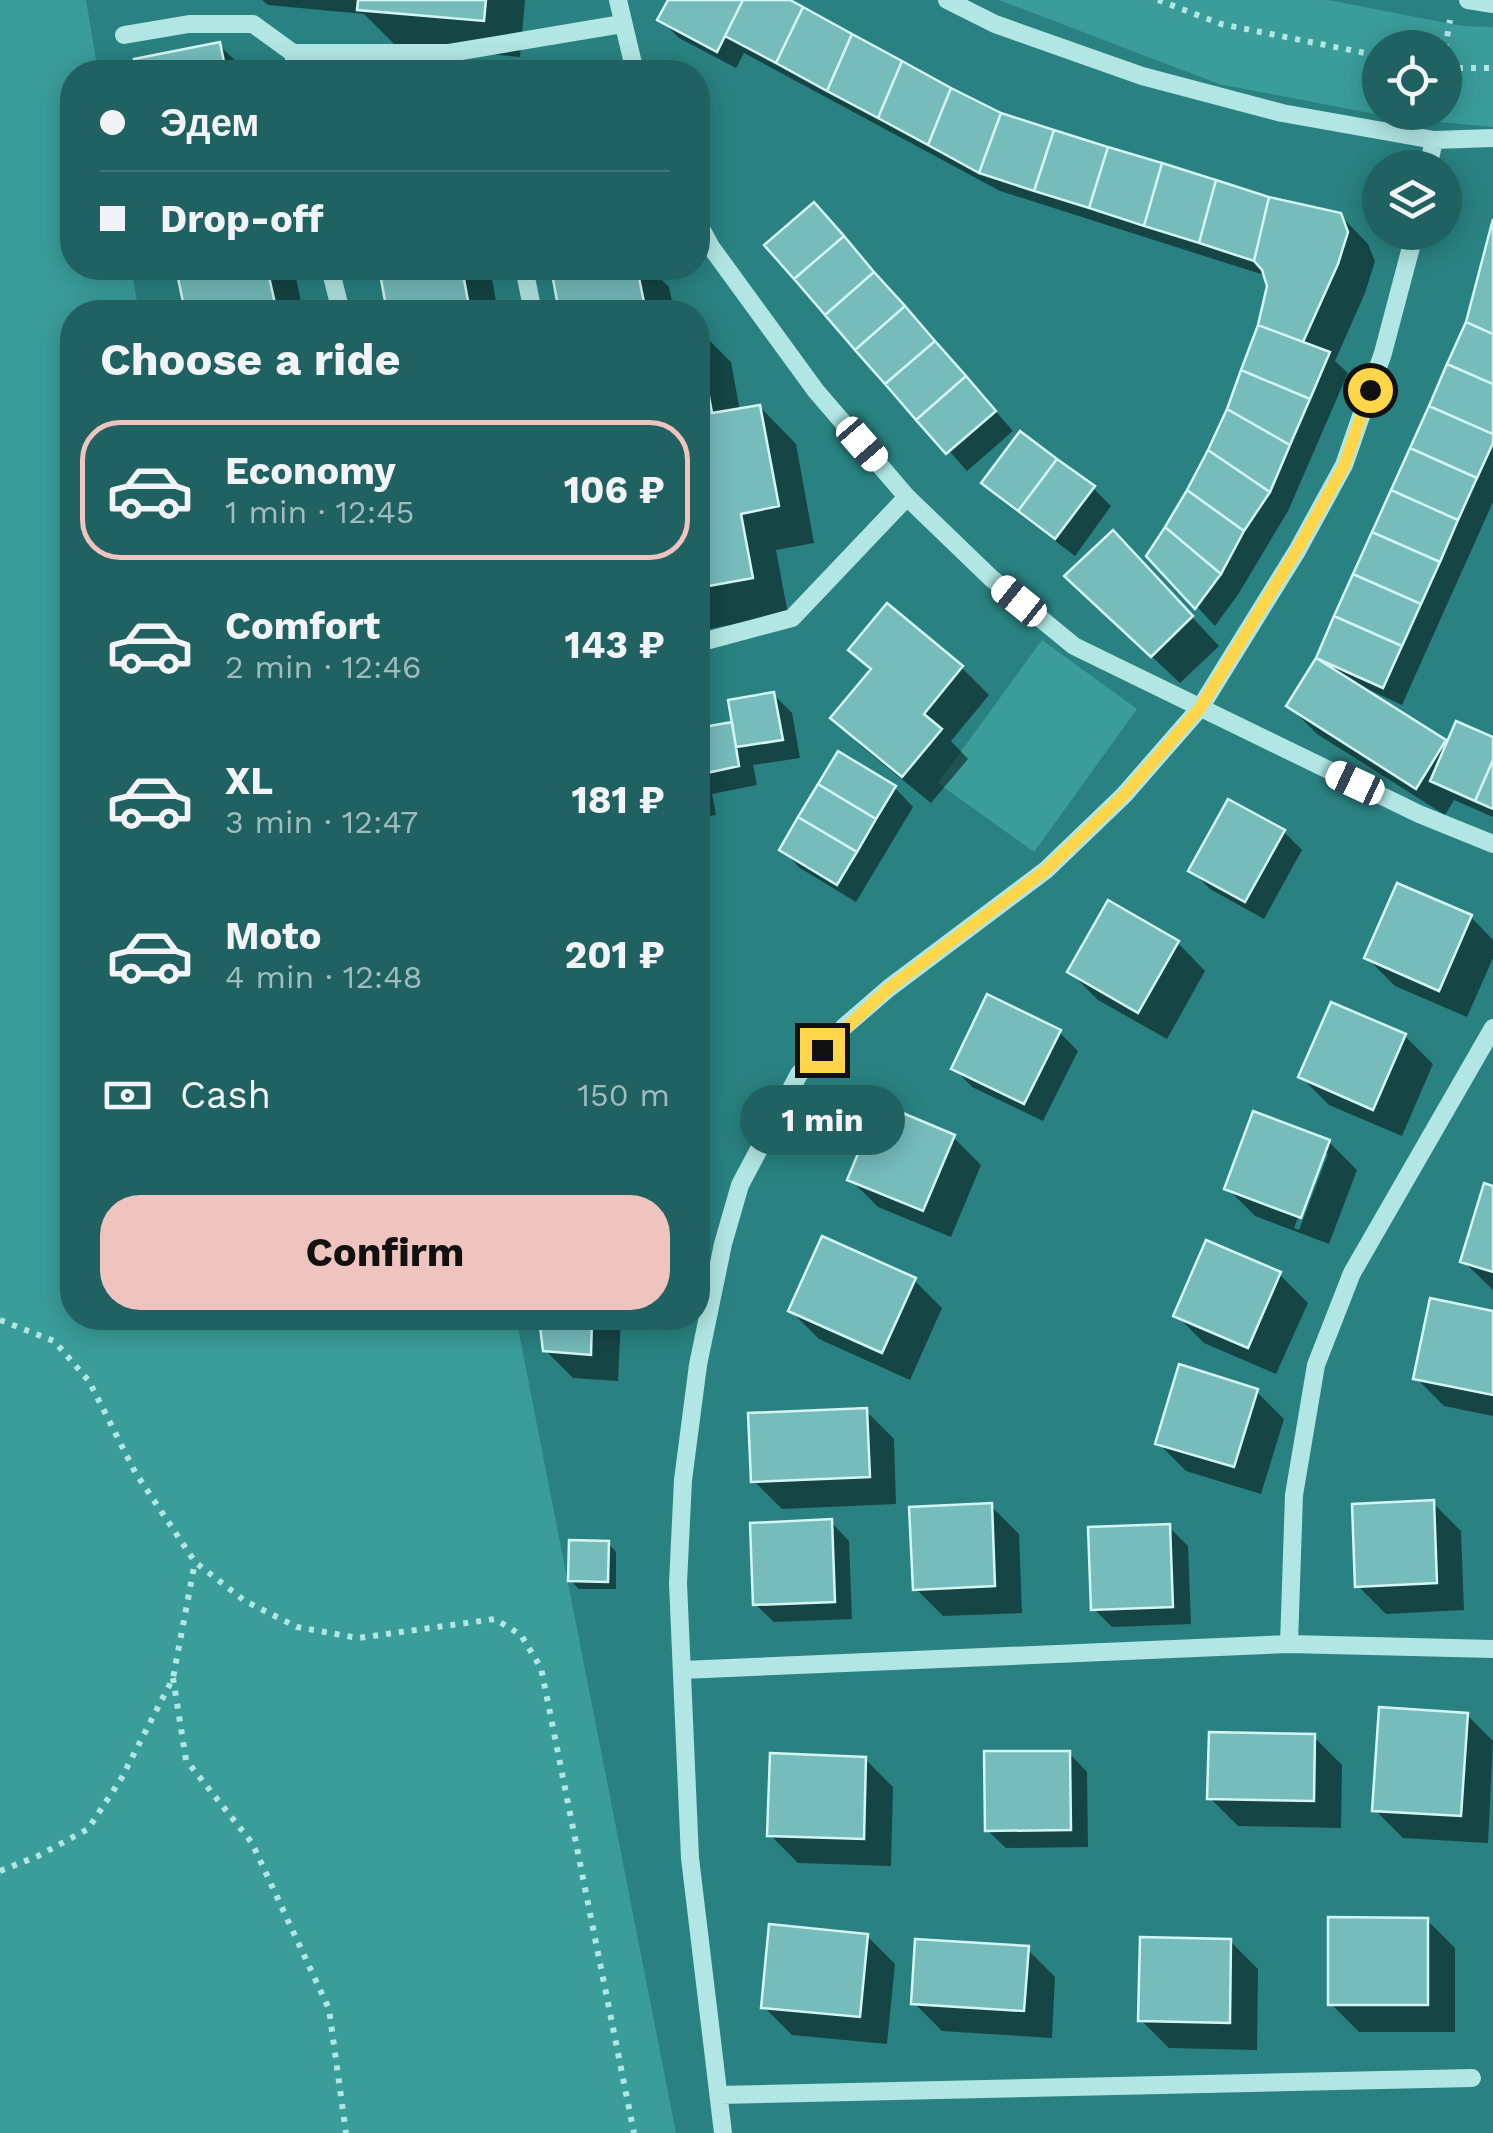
<!DOCTYPE html>
<html lang="en">
<head>
<meta charset="utf-8">
<style>
	body { margin:0; font-family:"Work Sans",sans-serif; background:#2c6b6a; color:#f1f3f6; height:100vh; display:flex; flex-direction:column; font-size:38px; white-space:nowrap }
	* { box-sizing:border-box; margin:0 }
	p { font-size:32px; color:#a1bcbd }
	.icon { flex:none; width:55px; height:55px; fill:none; stroke:currentColor; stroke-width:2; stroke-linecap:round; stroke-linejoin:round }
	.map { position:relative; flex:1; overflow:hidden }
	.drawer { position:absolute; left:60px; top:300px; width:650px; height:1030px; display:flex; flex-direction:column; background:#1f6261; border-radius:40px; box-shadow:0 5px 25px #0003 }
	.drawer>* { flex:none }
	.top-card { position:absolute; left:60px; top:60px; width:650px; height:220px; border-radius:40px; box-shadow:0 5px 25px #0003; display:grid; align-content:center; height:220px; padding:0 40px; background:#1f6261 }
	.fabs { position:absolute; left:1362px; top:30px; display:grid; gap:20px }
	.fabs a { display:grid; place-items:center; width:100px; height:100px; border-radius:50%; background:#1f6261; box-shadow:0 5px 25px #0003; font-size:50px }
	.end { position:absolute; width:45px; height:45px; margin:-22px; border:12px solid #ffd54a; background:#111; box-shadow:0 0 0 5px #111 }
	.from { border-radius:50% }
	.bubble { position:absolute; height:70px; border-radius:35px; background:#1f6261; box-shadow:0 5px 25px #0003; font-size:32px; font-weight:700; line-height:70px; text-align:center }
	.car { position:absolute; width:30px; height:60px; margin:-30px -15px; border-radius:12px; box-shadow:0 0 8px 2px #0007; background:linear-gradient(#fff 24%,#345 0 40%,#fff 0 76%,#345 0 86%,#fff 0) }
	.top-card b { display:flex; align-items:center; gap:35px; height:95px; font-size:38px }
	.top-card b+b { border-top:2px solid #3c7676 }
	.top-card i { width:25px; height:25px; background:#f1f3f6 }
	ul { padding:0; list-style:none }
	li { display:flex; align-items:center; gap:30px; height:140px; margin:0 20px 15px; padding:0 20px; border:5px solid transparent; border-radius:40px }
	li div { flex:1 }
	li b { display:block; font-size:38px }
	li em { font-style:normal; font-weight:700 }
	li.active { border-color:#efc3be }
	li>.icon { width:90px; height:90px; stroke-width:1.5 }
	h2 { padding:0 40px; font-size:45px; line-height:120px }
	.pay { display:flex; align-items:center; gap:25px; height:110px; padding:0 40px; font-size:38px }
	.pay p { margin-inline-start:auto }
	.primary-button { display:flex; gap:20px; margin-top:auto; padding:20px 40px }
	.primary-button a { flex:1; height:115px; border-radius:40px; background:#efc3be; color:#111; font-size:40px; font-weight:700; line-height:115px; text-align:center }
	.map>svg:first-child { display:block }
	.green { fill:#3a9d9a; fill-rule:evenodd }
	.shadow { fill:#0007; fill-rule:evenodd }
	.building { fill:#75bcba; stroke:#d5f5f4; stroke-width:2.5 }
	.lines { fill:none; stroke-linecap:round; stroke-linejoin:round }
	.path { stroke:#b2e6e4; stroke-width:6; stroke-dasharray:5 8; stroke-linecap:butt }
	.minor { stroke:#b2e6e4; stroke-width:18 }
	.route { stroke:#ffd54a; stroke-width:12 }
</style>
</head>
<body>
<div class="map">
<svg width="1493" height="2133" viewBox="0 0 1493 2133">
	<rect width="100%" height="100%" fill="#298281"/>
	<path class="green" d="M0,0h86l12,72h-26v196h59l8,44h-67v1006h444l160,815h-676z
		M999,0h329l134,26 31,1v100l-97,-9 -177,-34zM1380,48h65v64h-65z
		M1042,640l95,69 -103,143 -96,-69z"/>
	<path class="shadow" d="M262,0h263l-5,57 -124,-11 -32,-32 -96,-9z
		M671,0h114l215,116 268,83 72,16 28,29 7,17 -10,32 -30,68 13,12 -60,138 -49,82 -24,33 -66,-71 62,-103 49,-125 10,-41 -3,-10 -267,-85 -256,-138 -8,15 -57,-30 -19,-19z
		M219,45l28,27h-107l-3,-11z
		M832,224l181,207 -46,40 -200,-226z
		M1493,229v273l-91,203 -37,-17 -1,3 84,55 45,-6v77l-39,-17 -9,15 -128,-81 -28,-28 29,-47 151,-336z
		M180,268h114l9,44h-114z
		M382,268h108l8,44h-108z
		M553,268h97l19,19 5,25h-113z
		M698,329l33,33 9,49 20,-4 36,37 18,99 -38,7 12,64 -90,17z
		M984,483l109,5 18,18 -36,50 -73,-55z
		M1141,562l78,84 -39,37 -84,-79z
		M852,650l110,18 27,27 -38,46 17,18 -37,44 -70,-57 -28,-28 39,-47z
		M774,695l18,18 8,45 -47,7 4,20 -45,9 4,21 -18,3v-87l36,-7z
		M839,754l56,34 18,19 -57,95 -56,-34 -18,-18z
		M1284,832l18,18 -38,69 -54,-30 -19,-19z
		M1471,917l22,23v18l-26,59 -72,-31 -28,-28z
		M1178,943l27,28 -38,68 -69,-39 -28,-28z
		M1333,1005l72,31 28,28 -31,72 -73,-31 -28,-28z
		M1059,1032l19,19 -35,70 -71,-34 -18,-19z
		M953,1137l28,28 -30,72 -73,-30 -28,-28z
		M1329,1142l28,28 -28,74 -74,-28 -28,-28zM1322,1154h6l-29,76 -5,-2z
		M1493,1188v102l-30,-29z
		M1280,1275l28,28 -32,71 -72,-31 -28,-28z
		M914,1280l28,28 -32,72 -91,-41 -28,-28z
		M1493,1313v103l-49,-10 -28,-28z
		M541,1318h80l-3,63 -45,-3 -28,-28z
		M1256,1391l28,28 -23,75 -75,-23 -28,-28z
		M866,1411l28,28 2,65 -114,5 -28,-28z
		M1433,1503l28,28 3,79 -78,4 -28,-28z
		M991,1506l28,28 3,79 -79,3 -28,-28z
		M831,1522l18,19 3,78 -78,3 -19,-18z
		M1169,1527l19,19 3,78 -79,3 -18,-18z
		M608,1543l8,9v37h-37l-9,-9z
		M1467,1715l26,26 -5,102 -85,-5 -28,-28z
		M1314,1737l28,28 -1,63 -103,-2 -28,-28z
		M1069,1753l18,19 1,75 -82,1 -19,-18z
		M865,1759l28,28 -2,79 -93,-3 -28,-28z
		M1427,1920l28,28v84h-96l-28,-28z
		M867,1936l28,28 -8,80 -95,-9 -28,-28z
		M1230,1941l28,28 -1,81 -88,-2 -28,-28z
		M1027,1949l28,28 -3,61 -110,-7 -28,-28z"/>
	<path class="building" d="M358,0h128l-2,21 -127,-11z
		M668,0h75l-26,52 -60,-32z
		M743,0h47l13,7 -27,56 -51,-27z
		M803,7l49,27 -25,57 -51,-28z
		M852,34l50,27 -24,57 -51,-27z
		M220,42l6,30h-89l-3,-13z
		M902,61l49,27 -23,57 -50,-27z
		M951,88l50,25 -22,60 -51,-28z
		M1001,113l53,17 -20,61 -55,-18z
		M1054,130l54,17 -19,61 -55,-17z
		M1108,147l54,16 -18,63 -55,-18z
		M1162,163l54,17 -17,63 -55,-17z
		M1216,180l53,17 -15,64 -55,-18z
		M1269,197l72,16 7,19 -10,32 -35,78 -45,-17 9,-39 -5,-16 -8,-9z
		M814,202l30,34 -50,43 -30,-34z
		M1493,219v115l-27,-12z
		M844,236l30,36 -49,43 -31,-36z
		M176,268h91l10,44h-92z
		M379,268h83l8,44h-83z
		M551,268h86l9,44h-87z
		M874,272l31,34 -50,44 -30,-35z
		M905,306l30,35 -50,43 -30,-34z
		M1466,322l27,12v50l-46,-20z
		M1258,325l72,27 -20,47 -69,-29z
		M698,335l14,78 48,-8 19,101 -38,8 12,64 -55,10z
		M935,341l31,35 -50,44 -31,-36z
		M1447,364l46,20v50l-64,-28z
		M1241,370l69,29 -20,46 -63,-36z
		M966,376l30,35 -50,43 -30,-34z
		M1429,406l64,28v9l-16,35 -67,-30z
		M1227,409l63,36 -20,47 -62,-42z
		M1020,431l37,28 -39,52 -37,-28z
		M1410,448l67,30 -19,42 -67,-30z
		M1208,450l62,42 -26,39 -57,-41z
		M1057,459l38,27 -40,53 -37,-28z
		M1187,490l57,41 -23,43 -56,-47z
		M1391,490l67,30 -18,42 -68,-30z
		M1165,527l56,47 -26,35 -49,-53z
		M1113,530l80,86 -42,41 -87,-81z
		M1372,532l68,30 -19,42 -68,-30z
		M1353,574l68,30 -19,42 -68,-30z
		M887,603l76,63 -39,48 18,15 -40,48 -72,-59 41,-49 -23,-19z
		M1334,616l68,30 -19,42 -67,-30z
		M1316,658l130,82 -30,49 -130,-83z
		M774,692l9,48 -47,7 -8,-47z
		M1456,721l37,16v23l-18,41 -45,-20z
		M732,722l7,44 -41,9v-47z
		M838,751l58,35 -20,33 -58,-35z
		M1493,760v49l-18,-8z
		M818,784l58,35 -19,33 -59,-35z
		M1228,799l57,31 -40,72 -57,-31z
		M798,817l59,35 -20,33 -58,-35z
		M1397,883l75,32 -33,76 -75,-33z
		M1108,900l71,41 -41,72 -71,-41z
		M987,994l74,36 -37,74 -73,-35z
		M1331,1002l75,32 -33,76 -75,-33z
		M879,1103l76,32 -32,76 -76,-31z
		M1253,1111l77,29 -29,78 -77,-29z
		M1484,1183l9,3v86l-33,-10z
		M822,1236l94,42 -34,75 -94,-42z
		M1206,1240l75,32 -33,76 -75,-32z
		M1430,1298l63,13v84l-80,-16z
		M539,1318h53l-1,37 -48,-4z
		M1179,1364l79,25 -24,78 -79,-23z
		M867,1408l3,69 -119,5 -3,-69z
		M1434,1500l3,83 -82,4 -3,-83z
		M992,1503l3,83 -82,4 -4,-83z
		M832,1519l3,83 -82,3 -3,-82z
		M1170,1524l3,83 -82,3 -3,-83z
		M569,1540l40,1 -1,41 -40,-1z
		M1379,1707l89,6 -7,103 -89,-5z
		M1209,1732l106,2 -1,67 -107,-2z
		M984,1751h86l1,79 -86,1z
		M770,1753l96,4 -2,82 -97,-3z
		M1328,1917l100,1v87h-100z
		M769,1924l99,10 -8,83 -99,-9z
		M1140,1937l91,2 -1,84 -92,-2z
		M915,1939l114,7 -5,65 -113,-7z"/>
	<g class="lines">
		<path class="path" d="M1158,0l63,24 159,32
			M1445,49l5,-29
			M1445,68h48
			M0,1320l54,21 35,40 46,91 60,90 50,39 52,26 61,11 137,-19 26,16 20,33 93,465
			M173,1678l13,82 66,83 77,166 17,124
			M0,1871l38,-15 50,-27 33,-50 52,-101 22,-116"/>
		<path class="minor" d="M618,0l17,72
			M947,0l48,24 147,52 140,37 152,27 59,-2
			M1468,0l25,4
			M124,35l65,-11h64l40,29
			M296,72l-3,-19h156l173,-29
			M1428,168l6,-28
			M698,223l13,24 105,144 91,106 84,81 83,68 345,168 74,30
			M330,268l11,44
			M524,268l9,44
			M698,643l94,-25 115,-121
			M1289,1644l5,-149 22,-130 36,-92 141,-245
			M683,1670l606,-26 204,5
			M719,2095l753,-17
			M723,2133l-33,-275 -12,-275 5,-103 15,-115 25,-121 17,-59 59,-111 46,-48 44,-38 157,-118 78,-75 76,-87 97,-157 47,-86 39,-112 32,-121"/>
	</g>
	<g class="lines">
		<path class="route" d="M822,1050l67,-62 157,-118 78,-75 76,-87 97,-158 47,-84 26,-76"/>
	</g>
</svg>
<div class="fabs">
<a><svg class="icon" aria-label="locate" viewBox="0 0 24 24"><circle cx="12" cy="12" r="6"/><path d="M12 2v4M12 18v4M2 12h4M18 12h4"/></svg></a>
<a><svg class="icon" aria-label="layers" viewBox="0 0 24 24"><path d="M12 4l9 5-9 5-9-5zM3 14l9 5 9-5"/></svg></a>
</div>
<i class="end from" style="left:1370px;top:390px"></i>
<i class="end" style="left:822px;top:1050px"></i>
<div class="bubble" style="left:740px;top:1085px;width:165px">1 min</div>
<i class="car" style="left:862px;top:444px;rotate:139deg"></i>
<i class="car" style="left:1019px;top:601px;rotate:309deg"></i>
<i class="car" style="left:1355px;top:783px;rotate:295deg"></i>
<div class="top-card">
<b><i class="from"></i>Эдем</b>
<b><i></i>Drop-off</b>
</div>
<section class="drawer">
<h2>Choose a ride</h2>
<ul>
<li class="active"><svg class="icon" aria-label="car" viewBox="0 0 24 24"><path d="M5 17H2v-5l4-1 3-4h7l3 4 3 1v5h-3M9 17h6M6 11h13"/><circle cx="7" cy="17" r="2"/><circle cx="17" cy="17" r="2"/></svg><div><b>Economy</b><p>1 min · 12:45</p></div><em>106 ₽</em></li>
<li><svg class="icon" aria-label="car" viewBox="0 0 24 24"><path d="M5 17H2v-5l4-1 3-4h7l3 4 3 1v5h-3M9 17h6M6 11h13"/><circle cx="7" cy="17" r="2"/><circle cx="17" cy="17" r="2"/></svg><div><b>Comfort</b><p>2 min · 12:46</p></div><em>143 ₽</em></li>
<li><svg class="icon" aria-label="car" viewBox="0 0 24 24"><path d="M5 17H2v-5l4-1 3-4h7l3 4 3 1v5h-3M9 17h6M6 11h13"/><circle cx="7" cy="17" r="2"/><circle cx="17" cy="17" r="2"/></svg><div><b>XL</b><p>3 min · 12:47</p></div><em>181 ₽</em></li>
<li><svg class="icon" aria-label="car" viewBox="0 0 24 24"><path d="M5 17H2v-5l4-1 3-4h7l3 4 3 1v5h-3M9 17h6M6 11h13"/><circle cx="7" cy="17" r="2"/><circle cx="17" cy="17" r="2"/></svg><div><b>Moto</b><p>4 min · 12:48</p></div><em>201 ₽</em></li>
</ul>
<div class="pay"><svg class="icon" aria-label="cash" viewBox="0 0 24 24"><path d="M3 7h18v10H3z"/><circle cx="12" cy="12" r="2"/></svg>Cash<p>150 m</p></div>
<div class="primary-button"><a>Confirm</a></div>
</section>
</div>
</body>
</html>
